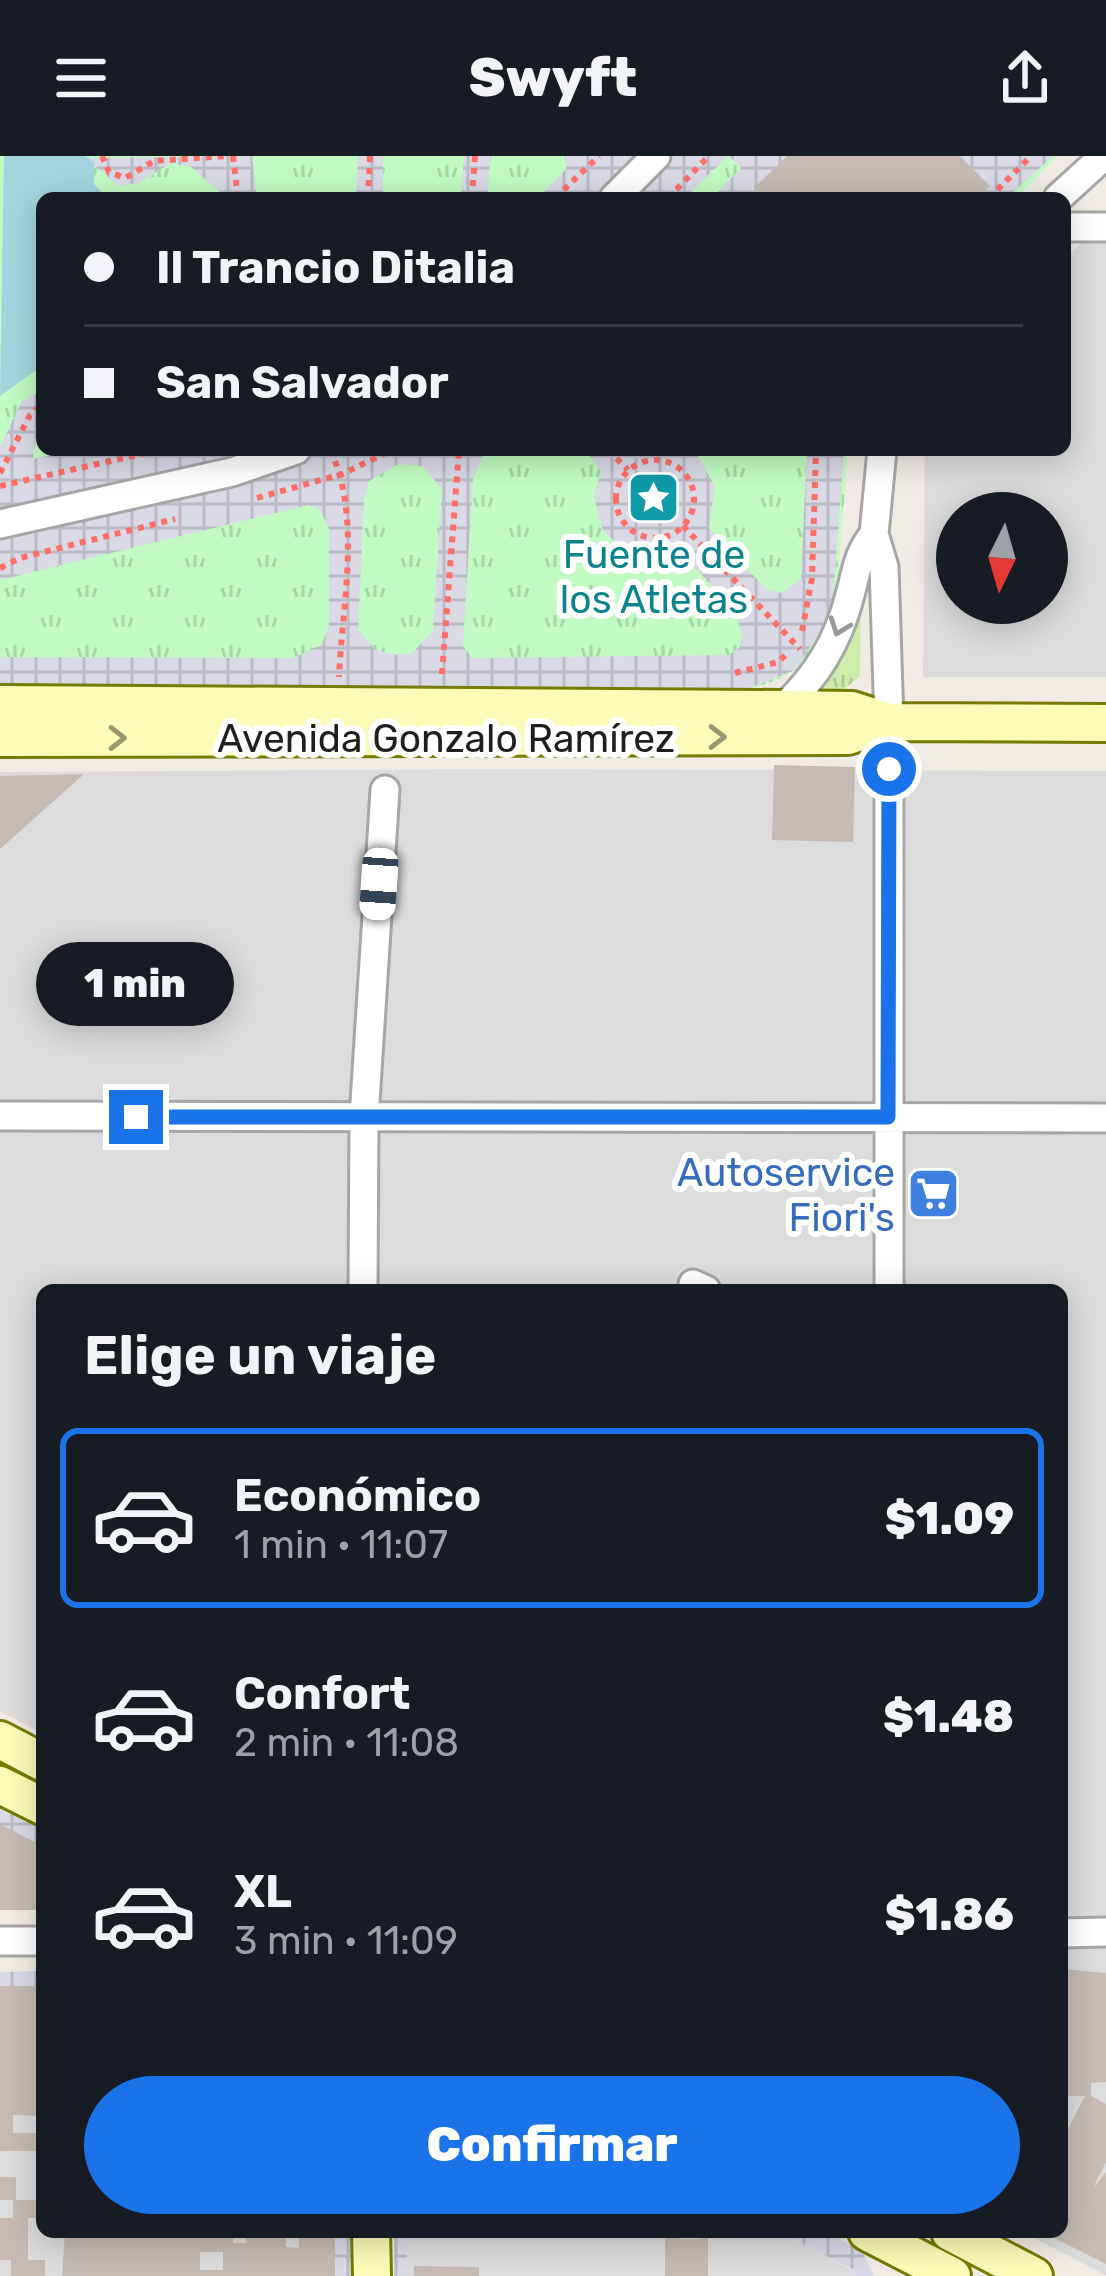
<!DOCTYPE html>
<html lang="es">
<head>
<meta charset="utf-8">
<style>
	body { margin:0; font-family:Rubik,sans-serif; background:#20242c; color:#f1f3f6; height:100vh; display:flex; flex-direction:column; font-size:45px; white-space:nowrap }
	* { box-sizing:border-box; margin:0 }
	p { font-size:39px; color:#9ea1a6 }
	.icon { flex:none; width:66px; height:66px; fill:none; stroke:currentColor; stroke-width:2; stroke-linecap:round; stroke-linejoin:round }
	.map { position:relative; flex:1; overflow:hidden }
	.sheet { position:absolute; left:36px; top:1128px; width:1032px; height:954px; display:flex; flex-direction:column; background:#171b24; border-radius:18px; box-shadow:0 6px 30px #0003 }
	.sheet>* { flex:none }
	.top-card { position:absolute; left:36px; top:36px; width:1035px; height:264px; border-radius:18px; box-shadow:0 6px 30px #0003; display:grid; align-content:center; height:264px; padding:0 48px; background:#171b24 }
	.needle { width:78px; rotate:185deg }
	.tools { position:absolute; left:936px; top:336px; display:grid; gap:24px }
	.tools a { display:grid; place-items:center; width:132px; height:132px; border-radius:50%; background:#171b24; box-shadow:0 6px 30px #0003; font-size:60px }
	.end { position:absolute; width:54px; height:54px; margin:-27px; border:15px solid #1a73e8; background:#fff; box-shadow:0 0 0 6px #fff }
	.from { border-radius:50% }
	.bubble { position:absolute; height:84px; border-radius:42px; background:#171b24; box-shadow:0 6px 30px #0003; font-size:39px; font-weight:800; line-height:84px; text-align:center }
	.car { position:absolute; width:36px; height:72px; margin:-36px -18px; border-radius:15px; box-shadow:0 0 9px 3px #0007; background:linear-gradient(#fff 24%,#345 0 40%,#fff 0 76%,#345 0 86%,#fff 0) }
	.top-card b { display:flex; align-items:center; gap:42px; height:114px; font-size:45px }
	.top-card b+b { border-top:3px solid #363941 }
	.top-card i { width:30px; height:30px; background:#f1f3f6 }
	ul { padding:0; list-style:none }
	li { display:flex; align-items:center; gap:36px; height:180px; margin:0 24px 18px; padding:0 24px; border:6px solid transparent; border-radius:18px }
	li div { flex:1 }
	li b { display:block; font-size:45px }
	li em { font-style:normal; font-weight:800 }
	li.active { border-color:#1a73e8 }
	li>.icon { width:108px; height:108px; stroke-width:1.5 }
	h2 { padding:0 48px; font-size:54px; line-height:144px }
	.primary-button { display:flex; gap:24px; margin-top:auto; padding:24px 48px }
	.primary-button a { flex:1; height:138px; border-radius:72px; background:#1a73e8; color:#fff; font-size:48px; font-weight:800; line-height:138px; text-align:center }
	header { display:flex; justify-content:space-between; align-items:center; height:156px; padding:0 48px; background:#171b24; font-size:54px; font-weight:800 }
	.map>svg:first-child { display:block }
	.residential { fill:#dddcdc; fill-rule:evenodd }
	.grass { fill:url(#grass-tufts) }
	.park { fill:url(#park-tufts) }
	.plaza { fill:url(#plaza-grid); fill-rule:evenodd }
	.water { fill:#a4d5df }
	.building { fill:#c5bbb4; fill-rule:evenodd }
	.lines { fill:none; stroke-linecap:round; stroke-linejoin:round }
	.street-casing { stroke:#a6a6a6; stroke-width:33 }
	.secondary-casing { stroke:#757c01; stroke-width:42 }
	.path { stroke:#fe6f68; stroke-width:6; stroke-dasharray:6 6; stroke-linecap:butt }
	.street { stroke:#fff; stroke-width:27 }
	.secondary { stroke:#fcfbb8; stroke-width:36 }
	.oneway { stroke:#9a9a9a }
	.oneway2 { stroke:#999873 }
	.route { stroke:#1a73e8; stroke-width:15 }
	.labels { text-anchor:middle; stroke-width:12; stroke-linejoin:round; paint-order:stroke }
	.culture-label { font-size:39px; fill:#0d838f; stroke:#fff }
	.street-label { font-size:39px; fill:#1f1f1f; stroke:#fff }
	.shop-label { font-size:39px; fill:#366cbe; stroke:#fff; text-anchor:end }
</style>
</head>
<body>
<header><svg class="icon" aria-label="menu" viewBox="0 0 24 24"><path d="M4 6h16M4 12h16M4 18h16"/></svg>Swyft<svg class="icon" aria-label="share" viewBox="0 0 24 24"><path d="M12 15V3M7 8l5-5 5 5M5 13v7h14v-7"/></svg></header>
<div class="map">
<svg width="1106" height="2120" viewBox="0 0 1106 2120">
	<defs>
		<pattern id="grass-tufts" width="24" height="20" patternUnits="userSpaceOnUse" patternTransform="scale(3)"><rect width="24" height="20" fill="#ceecaa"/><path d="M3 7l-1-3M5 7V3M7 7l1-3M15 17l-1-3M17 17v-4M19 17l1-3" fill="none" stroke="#b0ca92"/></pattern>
		<pattern id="park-tufts" width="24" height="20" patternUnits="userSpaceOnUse" patternTransform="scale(3)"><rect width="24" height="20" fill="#c1fbc3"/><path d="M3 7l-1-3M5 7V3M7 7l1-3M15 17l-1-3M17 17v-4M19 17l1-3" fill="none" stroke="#a5d7a7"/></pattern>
		<pattern id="plaza-grid" width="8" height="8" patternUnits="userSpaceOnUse" patternTransform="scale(3)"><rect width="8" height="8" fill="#d9dae6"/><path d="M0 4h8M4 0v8" fill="none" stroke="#babbc5"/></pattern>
	</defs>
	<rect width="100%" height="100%" fill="#f0ece5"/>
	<path class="residential" d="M1106,60v461h-183l2,-227h140v-190zM957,357h90v90h-90z
		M482,613l624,2v1504l-84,-43h40v-942h-1020v443l-42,-21v-940z
		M0,1830h42v246h291l-1,44h-332z
		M407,2076h372l75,39v5h-447z"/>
	<path class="grass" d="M861,462l-1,58 -21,17 -19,-1 35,-72z"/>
	<path class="park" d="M0,0h1058l-42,42h-974v252h806l-13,165c-26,57 -60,75 -121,77l-714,-2z"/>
	<path class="plaza" d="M252,0l5,42h-30l-36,-31 -20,-4 -33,20 -19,3 -34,-28z
		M358,0h25v42h-27z
		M464,0h27l-4,42h-26z
		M565,0h163l-43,42h-147l28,-29z
		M729,0h58l-23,42h-52l29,-30z
		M960,0h93l-46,42h-30l12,-13z
		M42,234l-9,69 46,-9h406l-12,29 -10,167 9,12 257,-3 10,-7 3,-13 -8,-27 -52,-53 -34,5 -19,-6 -26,-23 -9,-34 7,-26 -16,-21h105l8,6 17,31 -6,41 58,62 15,3 19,-15 6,-128h37l-12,163 -37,57 -47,19 -748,-5v-27l294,1 28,-14 7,-19v-97l-9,-18 -11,-5 -309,75v-133l22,-46zM398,308l25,2 19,23 -9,142 -21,22 -14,2 -22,-5 -18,-20 6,-130 5,-19z
		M0,1649l42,22v24l-42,-22z
		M42,1815v15h-42v-14z
		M333,2076h18l1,44h-20z
		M394,2076h13v44h-13z
		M779,2076h49l35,21 11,23h-20v-6z"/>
	<path class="water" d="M4,0h81l9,6v22l13,14h-65v168l-42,30z
		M633 343a21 21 0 1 1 42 0a21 21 0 1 1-42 0Z"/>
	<path class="building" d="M787,0h173l30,30 -13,12h-213l-10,-10z
		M774,609l81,2 -2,75 -81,-2z
		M84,618l-84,75v-73z
		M0,1668l42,22v64h-42z
		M1062,1813l44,4v109l-15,1v13l15,8v58l-13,26 13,-16v92l-64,-32h20v-92l23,-44h-23z
		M0,1830h42v130l-29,-1v18h29v18h-42z
		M0,2021h16v23h26v18h-14v42h17v16h-34v-16h-11v-42h13v-18h-13z
		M65,2076h168v11h13v-11h40v15l13,1v-16h36v44h-273zM200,2096h23v18h-23z
		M616,2076h64v7h20v-7h8v44h-43v-39z
		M414,2110l65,1v9h-65z"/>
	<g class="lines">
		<defs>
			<path id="street" d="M614,42l42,-42
				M1058,42l46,-42
				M1065,71h41
				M882,294l-8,84 10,33 5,155v568
				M0,368l232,-52 64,-22
				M782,553c35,-33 56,-67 68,-114 7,-25 7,-40 24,-61
				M0,960l1106,2
				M693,1128l13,6
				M363,1134l1,-172 21,-328
				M1062,1777l44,-1
				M0,1785h42"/>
			<path id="secondary" d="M0,548l782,5 70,1 37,12 217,1
				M0,582l848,-2 41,-14
				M0,1584l42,22
				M0,1629l42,21
				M371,2076l1,44
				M867,2076l85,44
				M950,2076l84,44"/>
		</defs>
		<use href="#street" class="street-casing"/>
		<use href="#secondary" class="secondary-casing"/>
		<path class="path" d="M102,0l7,16 16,6 29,-17 72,-5
			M233,0l5,42
			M368,42l2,-42
			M472,42l3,-42
			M555,42l44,-42
			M668,42l41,-42
			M989,42l42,-42
			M330,294c32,65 12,156 9,227
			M608,294l20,20
			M616 343a39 39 0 1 1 78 0a39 39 0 1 1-78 0Z
			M0,317l30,-58 12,-11
			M0,330l159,-36
			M257,342l85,-24 50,-24
			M683,370l117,123
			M0,412l20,-10 155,-39
			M802,475l10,-53 4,-128
			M735,517l43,-11 11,-10
			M442,518l17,-224"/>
		<use href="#street" class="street"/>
		<use href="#secondary" class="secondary"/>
	</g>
	<defs><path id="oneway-chevron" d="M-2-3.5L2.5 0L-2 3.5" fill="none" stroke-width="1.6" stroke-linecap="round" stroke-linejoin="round" transform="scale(3)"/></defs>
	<use class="oneway" href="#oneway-chevron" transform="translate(839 471) rotate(110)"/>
	<g class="oneway2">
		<use href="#oneway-chevron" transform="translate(717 581)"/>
		<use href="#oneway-chevron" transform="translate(117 582)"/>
	</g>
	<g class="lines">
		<path class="route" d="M136,961h752l1,-348"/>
	</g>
	<defs>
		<symbol id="sight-square" viewBox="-11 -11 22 22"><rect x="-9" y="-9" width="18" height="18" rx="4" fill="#0f9aa8" stroke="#fff"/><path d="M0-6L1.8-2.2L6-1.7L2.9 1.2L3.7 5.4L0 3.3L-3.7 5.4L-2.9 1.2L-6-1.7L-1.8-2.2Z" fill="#fff"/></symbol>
		<symbol id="supermarket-square" viewBox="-11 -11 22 22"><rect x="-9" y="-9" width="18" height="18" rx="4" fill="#3f7fe0" stroke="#fff"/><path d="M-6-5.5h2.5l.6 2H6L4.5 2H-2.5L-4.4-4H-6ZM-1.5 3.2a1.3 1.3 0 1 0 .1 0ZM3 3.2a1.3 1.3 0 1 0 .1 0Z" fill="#fff"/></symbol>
	</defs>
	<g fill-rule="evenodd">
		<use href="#sight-square" x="624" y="312" width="59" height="59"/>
		<use href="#supermarket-square" x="904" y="1008" width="59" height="59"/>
	</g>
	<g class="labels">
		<g class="culture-label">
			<text x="654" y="412">Fuente de<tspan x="654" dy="45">los Atletas</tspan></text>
		</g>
		<g class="street-label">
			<text x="446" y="596">Avenida Gonzalo Ramírez</text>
		</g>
		<g class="shop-label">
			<text x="895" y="1030">Autoservice<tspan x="895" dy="45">Fiori's</tspan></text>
		</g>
	</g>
</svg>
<div class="tools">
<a><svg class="needle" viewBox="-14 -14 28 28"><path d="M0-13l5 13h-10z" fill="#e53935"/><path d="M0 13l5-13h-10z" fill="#9ea1a6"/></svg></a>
</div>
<i class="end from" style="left:889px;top:613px"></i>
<i class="end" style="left:136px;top:961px"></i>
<div class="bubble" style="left:36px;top:786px;width:198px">1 min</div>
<i class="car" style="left:379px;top:728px;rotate:184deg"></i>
<div class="top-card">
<b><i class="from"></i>Il Trancio Ditalia</b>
<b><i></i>San Salvador</b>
</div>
<section class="sheet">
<h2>Elige un viaje</h2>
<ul>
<li class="active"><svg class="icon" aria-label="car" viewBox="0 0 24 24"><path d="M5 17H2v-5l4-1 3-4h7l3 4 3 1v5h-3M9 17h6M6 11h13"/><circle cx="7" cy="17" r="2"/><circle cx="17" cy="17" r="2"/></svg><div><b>Económico</b><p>1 min · 11:07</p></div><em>$1.09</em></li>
<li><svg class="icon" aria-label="car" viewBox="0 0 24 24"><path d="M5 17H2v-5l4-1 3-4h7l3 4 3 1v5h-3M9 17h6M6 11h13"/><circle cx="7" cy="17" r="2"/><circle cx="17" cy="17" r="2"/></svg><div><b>Confort</b><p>2 min · 11:08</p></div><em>$1.48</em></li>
<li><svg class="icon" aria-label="car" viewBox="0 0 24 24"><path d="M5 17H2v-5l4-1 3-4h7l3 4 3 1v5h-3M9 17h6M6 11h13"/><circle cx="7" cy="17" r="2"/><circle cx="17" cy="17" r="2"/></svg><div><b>XL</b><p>3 min · 11:09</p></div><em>$1.86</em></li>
</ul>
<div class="primary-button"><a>Confirmar</a></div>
</section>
</div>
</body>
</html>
